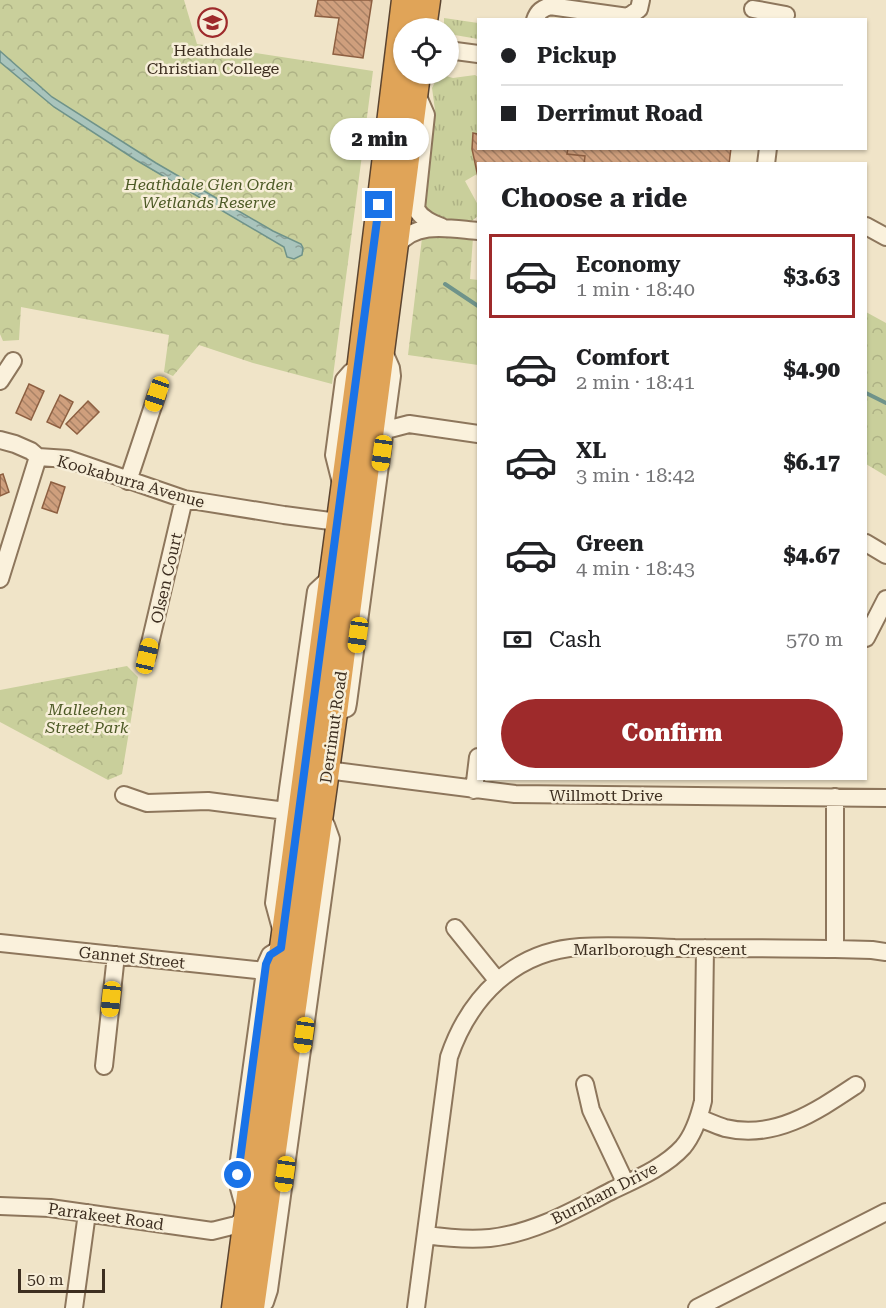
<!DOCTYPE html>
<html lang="en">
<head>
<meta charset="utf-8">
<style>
	body { margin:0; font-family:"Roboto Serif",serif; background:#f2f2f2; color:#202124; height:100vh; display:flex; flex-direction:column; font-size:22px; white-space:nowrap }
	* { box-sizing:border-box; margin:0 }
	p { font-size:20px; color:#757577 }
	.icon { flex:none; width:33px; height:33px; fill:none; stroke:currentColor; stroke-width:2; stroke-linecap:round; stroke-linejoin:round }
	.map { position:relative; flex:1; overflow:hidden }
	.drawer { position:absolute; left:477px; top:162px; width:390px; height:618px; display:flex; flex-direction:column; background:#fff; border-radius:0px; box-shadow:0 2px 4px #0004 }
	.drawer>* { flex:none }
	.hud { position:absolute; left:477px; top:18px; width:390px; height:132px; border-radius:0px; box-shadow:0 2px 4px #0004; display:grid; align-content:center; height:132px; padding:0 24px; background:#fff }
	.tools { position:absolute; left:393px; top:18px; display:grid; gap:12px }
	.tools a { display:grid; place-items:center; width:66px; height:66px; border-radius:50%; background:#fff; box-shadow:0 2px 4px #0004; font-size:30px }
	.scale { position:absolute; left:18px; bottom:15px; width:87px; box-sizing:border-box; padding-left:6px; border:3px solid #3d2e20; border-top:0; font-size:16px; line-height:21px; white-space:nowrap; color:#3d2e20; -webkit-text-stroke:4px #f7eed8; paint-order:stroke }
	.end { position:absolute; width:27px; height:27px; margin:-14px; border:8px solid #1a73e8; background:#fff; box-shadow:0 0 0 3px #fff }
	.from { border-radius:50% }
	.bubble { position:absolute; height:42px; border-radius:21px; background:#fff; box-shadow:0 2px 4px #0004; font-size:20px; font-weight:800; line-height:42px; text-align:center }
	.car { position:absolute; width:18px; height:36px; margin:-18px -9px; border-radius:8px; box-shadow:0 0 4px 2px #0007; background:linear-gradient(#f5c518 24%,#345 0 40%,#f5c518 0 76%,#345 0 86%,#f5c518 0) }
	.hud b { display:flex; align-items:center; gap:21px; height:57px; font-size:22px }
	.hud b+b { border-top:2px solid #e0e0e0 }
	.hud i { width:15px; height:15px; background:#202124 }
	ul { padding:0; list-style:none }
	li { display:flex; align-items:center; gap:18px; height:84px; margin:0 12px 9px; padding:0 12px; border:3px solid transparent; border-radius:0px }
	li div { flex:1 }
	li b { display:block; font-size:22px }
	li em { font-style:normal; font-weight:800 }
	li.on { border-color:#9e2a2b }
	li>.icon { width:54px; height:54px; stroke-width:1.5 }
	h2 { padding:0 24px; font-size:27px; line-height:72px }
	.pay { display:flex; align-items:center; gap:15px; height:66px; padding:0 24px; font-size:22px }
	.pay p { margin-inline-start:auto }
	.cta { display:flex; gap:12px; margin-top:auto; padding:12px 24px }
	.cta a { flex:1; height:69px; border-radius:36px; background:#9e2a2b; color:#fff; font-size:24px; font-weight:800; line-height:69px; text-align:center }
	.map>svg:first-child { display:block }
	.grass { fill:url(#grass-tufts) }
	.park { fill:url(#park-crowns) }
	.water { fill:url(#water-ripples); stroke:#6f938a; stroke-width:1.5 }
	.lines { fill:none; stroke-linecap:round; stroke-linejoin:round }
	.stream { stroke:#6f938a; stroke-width:4 }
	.building { fill:url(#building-back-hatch); stroke:#8d5f41; stroke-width:1.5 }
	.minor-casing { stroke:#8d765c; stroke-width:20 }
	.highway-casing { stroke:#5b4430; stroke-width:27 }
	.minor { stroke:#faf1dc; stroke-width:16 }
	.highway { stroke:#e0a458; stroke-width:24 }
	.route { stroke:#1a73e8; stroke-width:8 }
	.labels { text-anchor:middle; stroke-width:5; stroke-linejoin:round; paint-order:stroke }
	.poi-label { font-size:16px; fill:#3d2e20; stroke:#f7eed8 }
	.park-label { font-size:16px; font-style:italic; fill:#4d5a26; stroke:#f7eed8 }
	.street-label { font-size:16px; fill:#3d2e20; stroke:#f7eed8 }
</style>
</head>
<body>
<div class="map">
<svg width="886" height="1308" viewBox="0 0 886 1308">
	<defs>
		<pattern id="grass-tufts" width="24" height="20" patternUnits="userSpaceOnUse" patternTransform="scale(1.5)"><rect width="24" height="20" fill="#c9cf9b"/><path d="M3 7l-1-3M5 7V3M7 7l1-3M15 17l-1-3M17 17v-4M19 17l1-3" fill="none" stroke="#aeb285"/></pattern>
		<pattern id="park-crowns" width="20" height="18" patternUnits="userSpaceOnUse" patternTransform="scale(1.5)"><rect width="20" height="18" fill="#c9cf9b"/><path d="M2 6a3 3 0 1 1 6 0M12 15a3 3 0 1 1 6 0" fill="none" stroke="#aeb285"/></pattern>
		<pattern id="water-ripples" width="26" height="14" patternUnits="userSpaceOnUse" patternTransform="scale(1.5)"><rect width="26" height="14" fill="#a9c4bc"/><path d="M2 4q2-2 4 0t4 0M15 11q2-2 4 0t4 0" fill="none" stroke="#8ba098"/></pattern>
		<pattern id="building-back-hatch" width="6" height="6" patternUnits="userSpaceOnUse" patternTransform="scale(1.5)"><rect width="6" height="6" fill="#cf9f7d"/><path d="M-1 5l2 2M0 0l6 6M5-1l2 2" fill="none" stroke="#a98266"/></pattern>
	</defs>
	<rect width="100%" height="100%" fill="#f0e4c8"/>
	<path class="grass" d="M444,18l34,5v16l-29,-5 -1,-6h-4z
		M439,74l14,4 22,-3 3,2v56h-5l-1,16 5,25 -12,7 13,24v11l-10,8 -35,-9 -9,-5 11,-100 -3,-22z"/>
	<path class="park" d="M0,0h184l13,44 176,27 -41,313 -79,-21 -54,-18 -26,31 -9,-4 5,-37 -148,-28 -2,33 -16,1 -3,-7z
		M422,238h51l-3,41 8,1v85l-70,-10z
		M866,312l20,11v153l-20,-12z
		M127,666l11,11 -16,97 -14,6 -108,-58v-32z"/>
	<path class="water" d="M0,51l52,46 104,66 117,68 28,13 2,4 -1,7 -8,4 -7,-2 -3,-10 -148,-87 -82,-53 -54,-45z"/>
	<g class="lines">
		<path class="stream" d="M445,284l33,22
			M866,393l20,10"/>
	</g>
	<path class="building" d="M318,0h54l-9,58 -30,-4 6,-36 -24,-2z
		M473,133l5,1v14h90l-1,6 18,2 -1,8h-106v13l-6,-28z
		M568,148h163l-2,16h-145l1,-8 -18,-2z
		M29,384l15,7 -13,29 -15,-7z
		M60,395l13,7 -13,26 -13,-6z
		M88,401l11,11 -22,22 -11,-10z
		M3,474l6,18 -9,4v-21z
		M51,482l14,5 -8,26 -15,-5z"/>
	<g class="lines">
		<defs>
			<path id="minor" d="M753,9l33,6
				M535,20c3,-9 7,-11 15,-14l78,11 11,-8 2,-9
				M448,50l30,4
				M416,92l10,23 -10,94c6,10 16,14 26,18
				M766,164l2,-16
				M866,226l20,11
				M397,246c18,-26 55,-17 81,-15
				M0,381l13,-20
				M386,430l23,-6 69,10
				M0,440l15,4 16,7 7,6 30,2 116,40 100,16 54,7
				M128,481l29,-87
				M341,483l-7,-28 10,-75 7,-8 8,-2
				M866,543l20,12
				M0,579l38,-122
				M866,638l20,-39
				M147,656l37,-157
				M335,713l12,-5 1,-5 44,-327 -1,-8 -7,-16
				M327,770l188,24 371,4
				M474,790l4,-33
				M124,795l23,8 61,-2 78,10
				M835,797v152
				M455,928l42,52
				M281,929l-7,-26 14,-114 28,-198 14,-13
				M0,943l265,28
				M104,1066l12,-111
				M585,1084l6,26 35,74
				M699,1118c8,3 17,7 26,10 50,12 92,-17 131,-43
				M0,1206l50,2 162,23 24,-6 11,-8 -8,-29v-28l27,-196 4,-9 11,-7
				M426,1235c21,3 42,5 64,3 45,-5 84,-28 123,-48 23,-11 52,-23 70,-43 11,-13 16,-29 20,-46l2,-153
				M74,1308l13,-95
				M253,1308l12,-6 4,-12 62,-451 -5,-14 -6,-4
				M416,1308l33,-251c20,-59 65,-106 131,-110 31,-2 64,0 95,1 54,0 107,0 160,1l37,1 14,2
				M697,1308l189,-96"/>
			<path id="highway" d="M424,28l4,-28
				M234,1308l125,-938 45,-370
				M252,1308l83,-595 83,-639"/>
		</defs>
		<use href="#minor" class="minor-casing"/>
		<use href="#highway" class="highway-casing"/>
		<use href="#minor" class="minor"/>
		<use href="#highway" class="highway"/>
	</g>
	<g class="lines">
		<path class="route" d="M238,1175l28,-211 4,-9 11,-7 98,-743"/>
	</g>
	<defs>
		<symbol id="school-ring" viewBox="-11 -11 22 22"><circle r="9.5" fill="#f7eed8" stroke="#9e2a2b" stroke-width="1.5"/><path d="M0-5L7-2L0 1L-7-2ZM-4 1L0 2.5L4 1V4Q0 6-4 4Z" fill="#9e2a2b"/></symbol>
	</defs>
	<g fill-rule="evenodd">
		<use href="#school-ring" x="196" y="6" width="33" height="33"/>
	</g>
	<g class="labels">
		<g class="poi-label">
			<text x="213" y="56">Heathdale<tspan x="213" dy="18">Christian College</tspan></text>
		</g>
		<g class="park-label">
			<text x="209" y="190">Heathdale Glen Orden<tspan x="209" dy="18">Wetlands Reserve</tspan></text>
			<text x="87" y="715">Malleehen<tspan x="87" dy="18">Street Park</tspan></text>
		</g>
		<g class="street-label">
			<text transform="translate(131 481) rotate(16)" y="6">Kookaburra Avenue</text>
			<text transform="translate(166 578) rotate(-77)" y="6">Olsen Court</text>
			<text transform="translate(333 727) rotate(-82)" y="6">Derrimut Road</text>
			<text x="606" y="801">Willmott Drive</text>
			<text x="660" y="955">Marlborough Crescent</text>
			<text transform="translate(132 957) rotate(6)" y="6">Gannet Street</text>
			<text transform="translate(604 1193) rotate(-27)" y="6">Burnham Drive</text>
			<text transform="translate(106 1216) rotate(8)" y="6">Parrakeet Road</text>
		</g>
	</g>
</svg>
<div class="tools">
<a><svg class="icon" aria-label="locate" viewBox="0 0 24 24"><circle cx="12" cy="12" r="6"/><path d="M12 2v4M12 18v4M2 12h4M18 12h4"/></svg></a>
</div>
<div class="scale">50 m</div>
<i class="end from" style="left:238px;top:1175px"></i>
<i class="end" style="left:379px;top:205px"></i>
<div class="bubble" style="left:330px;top:118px;width:99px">2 min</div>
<i class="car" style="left:157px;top:394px;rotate:199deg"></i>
<i class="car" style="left:382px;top:453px;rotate:188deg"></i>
<i class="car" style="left:358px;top:635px;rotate:188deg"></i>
<i class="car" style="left:147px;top:656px;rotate:13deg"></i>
<i class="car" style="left:111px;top:999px;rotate:186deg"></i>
<i class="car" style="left:304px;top:1035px;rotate:188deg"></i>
<i class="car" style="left:285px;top:1174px;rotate:188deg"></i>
<div class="hud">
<b><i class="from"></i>Pickup</b>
<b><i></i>Derrimut Road</b>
</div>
<section class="drawer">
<h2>Choose a ride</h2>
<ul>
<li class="on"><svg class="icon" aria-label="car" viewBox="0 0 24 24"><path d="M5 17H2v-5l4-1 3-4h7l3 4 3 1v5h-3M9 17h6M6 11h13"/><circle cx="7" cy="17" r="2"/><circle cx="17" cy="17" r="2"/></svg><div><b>Economy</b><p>1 min · 18:40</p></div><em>$3.63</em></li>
<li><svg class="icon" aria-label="car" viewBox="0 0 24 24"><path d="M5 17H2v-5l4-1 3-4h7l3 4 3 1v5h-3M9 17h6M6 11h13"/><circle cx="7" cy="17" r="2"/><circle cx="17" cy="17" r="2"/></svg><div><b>Comfort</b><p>2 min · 18:41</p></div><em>$4.90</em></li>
<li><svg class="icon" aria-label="car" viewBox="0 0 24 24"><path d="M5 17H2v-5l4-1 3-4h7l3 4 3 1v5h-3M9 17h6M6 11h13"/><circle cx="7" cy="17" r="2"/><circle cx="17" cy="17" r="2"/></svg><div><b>XL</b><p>3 min · 18:42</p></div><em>$6.17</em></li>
<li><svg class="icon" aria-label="car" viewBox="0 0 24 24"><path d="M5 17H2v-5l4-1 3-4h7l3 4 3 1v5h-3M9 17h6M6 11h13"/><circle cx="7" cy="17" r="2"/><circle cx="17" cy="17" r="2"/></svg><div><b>Green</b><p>4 min · 18:43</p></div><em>$4.67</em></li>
</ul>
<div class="pay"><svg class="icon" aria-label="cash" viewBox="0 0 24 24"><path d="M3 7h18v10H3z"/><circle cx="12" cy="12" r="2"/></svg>Cash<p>570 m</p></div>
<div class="cta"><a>Confirm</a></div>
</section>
</div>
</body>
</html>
